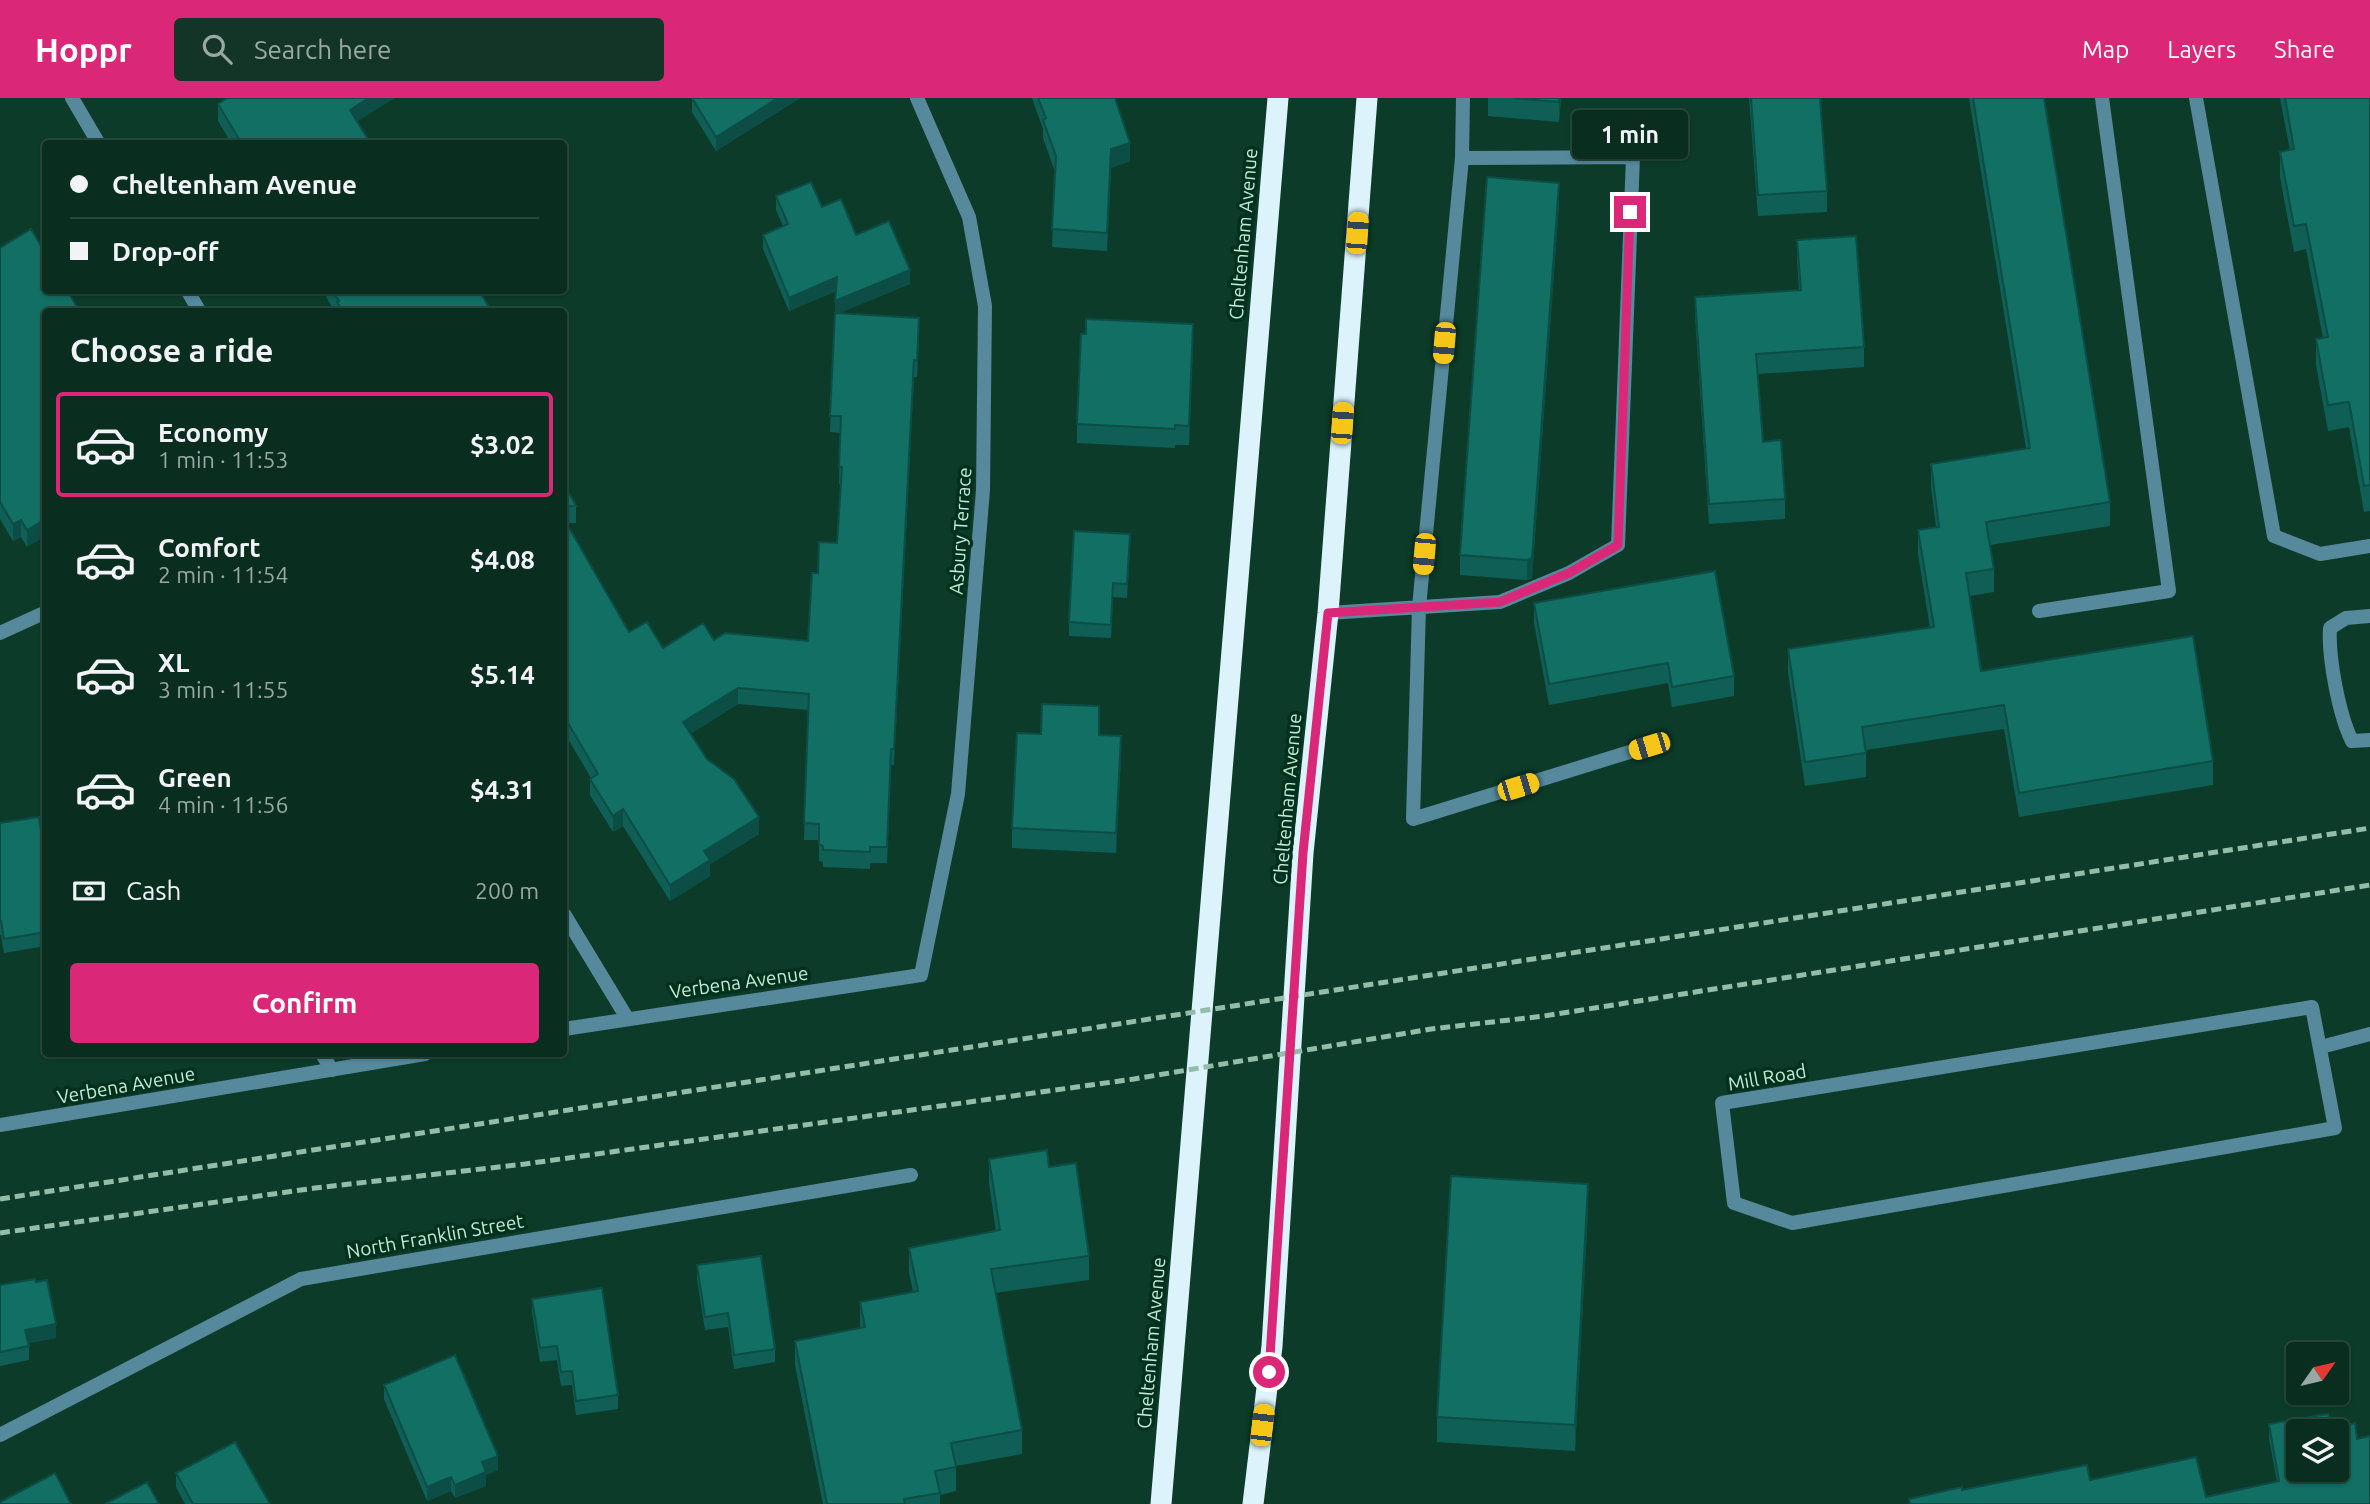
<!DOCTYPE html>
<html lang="en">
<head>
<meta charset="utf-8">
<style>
	body { margin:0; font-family:Ubuntu,sans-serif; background:#123528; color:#f1f3f6; height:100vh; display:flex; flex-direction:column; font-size:26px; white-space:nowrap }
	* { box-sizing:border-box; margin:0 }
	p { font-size:23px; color:#99a8a4 }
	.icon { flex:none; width:38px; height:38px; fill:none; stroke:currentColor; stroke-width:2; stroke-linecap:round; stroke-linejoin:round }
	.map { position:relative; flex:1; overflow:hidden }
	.sheet { position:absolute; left:42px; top:210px; width:525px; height:749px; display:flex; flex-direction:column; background:#092d1f; border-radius:7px; box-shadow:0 2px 5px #0004,0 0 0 2px #29493d }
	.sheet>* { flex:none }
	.hud { position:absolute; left:42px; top:42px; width:525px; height:154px; border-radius:7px; box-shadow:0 2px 5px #0004,0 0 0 2px #29493d; display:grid; align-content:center; height:154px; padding:0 28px; background:#092d1f }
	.needle { width:46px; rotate:56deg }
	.fabs { position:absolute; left:2286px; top:1244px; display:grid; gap:14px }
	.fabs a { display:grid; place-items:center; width:63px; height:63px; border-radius:7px; background:#092d1f; box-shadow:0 2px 5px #0004,0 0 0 2px #29493d; font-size:35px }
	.end { position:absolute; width:32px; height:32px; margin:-16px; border:9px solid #db2777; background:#fff; box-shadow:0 0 0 4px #fff }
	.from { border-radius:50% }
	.bubble { position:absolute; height:49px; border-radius:7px; background:#092d1f; box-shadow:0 2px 5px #0004,0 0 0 2px #29493d; font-size:23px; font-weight:600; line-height:49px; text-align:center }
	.car { position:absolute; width:21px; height:42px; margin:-21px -10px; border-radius:9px; box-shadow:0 0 5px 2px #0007; background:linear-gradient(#f5c518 24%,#345 0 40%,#f5c518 0 76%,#345 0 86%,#f5c518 0) }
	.hud b { display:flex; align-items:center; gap:24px; height:66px; font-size:26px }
	.hud b+b { border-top:2px solid #29493d }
	.hud i { width:18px; height:18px; background:#f1f3f6 }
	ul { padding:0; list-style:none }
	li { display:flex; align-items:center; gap:21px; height:105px; margin:0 14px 10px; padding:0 14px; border:4px solid transparent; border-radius:7px }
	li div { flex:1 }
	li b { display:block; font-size:26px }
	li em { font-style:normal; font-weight:600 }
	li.on { border-color:#db2777 }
	li>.icon { width:63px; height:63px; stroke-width:1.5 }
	h2 { padding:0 28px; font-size:32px; line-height:84px }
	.pay { display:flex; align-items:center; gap:18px; height:77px; padding:0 28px; font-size:26px }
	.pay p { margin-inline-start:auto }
	.action { display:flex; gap:14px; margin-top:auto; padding:14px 28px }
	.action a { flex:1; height:80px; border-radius:7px; background:#db2777; color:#fff; font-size:28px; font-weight:600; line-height:80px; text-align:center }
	header { display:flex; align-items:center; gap:42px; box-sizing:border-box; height:98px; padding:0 35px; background:#db2777; color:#fff }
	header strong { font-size:33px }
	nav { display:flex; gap:38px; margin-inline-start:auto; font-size:24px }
	.search { width:490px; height:63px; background:#123528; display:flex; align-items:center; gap:18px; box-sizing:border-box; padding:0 24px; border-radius:7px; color:#99a8a4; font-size:26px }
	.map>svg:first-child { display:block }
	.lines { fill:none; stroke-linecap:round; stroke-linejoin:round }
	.lane { stroke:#56899c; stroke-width:14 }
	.street { stroke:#56899c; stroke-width:14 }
	.highway { stroke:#dcf3fc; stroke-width:21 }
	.rail { stroke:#93bda8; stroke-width:5; stroke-dasharray:10 5; stroke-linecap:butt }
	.wall { fill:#0f5f56 }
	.shaded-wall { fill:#0c4e46 }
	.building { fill:#116f64; stroke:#0c4e46; stroke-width:2; fill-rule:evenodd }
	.route { stroke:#db2777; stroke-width:9 }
	.labels { text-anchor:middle; stroke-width:7; stroke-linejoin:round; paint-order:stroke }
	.street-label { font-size:19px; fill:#c3ebd6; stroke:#00311f }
</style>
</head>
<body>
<header>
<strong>Hoppr</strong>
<div class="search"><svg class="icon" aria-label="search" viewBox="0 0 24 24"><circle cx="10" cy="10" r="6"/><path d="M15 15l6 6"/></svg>Search here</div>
<nav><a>Map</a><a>Layers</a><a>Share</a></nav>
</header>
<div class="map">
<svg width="2370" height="1406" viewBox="0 0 2370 1406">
	<rect width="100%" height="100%" fill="#0c3c29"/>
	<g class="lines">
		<path class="lane" d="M1463,0l-1,60 -43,449 -6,212 236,-73
			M2196,0l78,438 46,18 50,-8
			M2039,513l130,-20 -67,-493
			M1328,515l172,-11 69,-29 49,-28 15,-388 -171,1
			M2370,518l-24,2 -16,10c-2,29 9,87 22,113l18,-1
			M2312,909l23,121 -543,95 -58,-20 -12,-100z
			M2321,949l49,-13
			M322,956l10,16"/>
		<path class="street" d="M72,0l27,46
			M187,192l13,22
			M0,535l46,-21
			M564,816l63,104
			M564,931l357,-54 37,-181 25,-304 2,-184 -16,-89 -52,-119
			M0,1027l425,-71
			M0,1337l301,-156 610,-104"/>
		<path class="highway" d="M1161,1406l117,-1406
			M1253,1406l19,-158 31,-493 25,-240 39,-515"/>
		<path class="rail" d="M0,1101l2370,-371
			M0,1135l315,-45 210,-24 609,-85 297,-50 113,-13 826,-131"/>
	</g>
	<path class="wall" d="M692,0h108l-84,53 -24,-39z
		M1032,0h83l15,63 -19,7 -4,83 -55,-4 3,-75 -12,-34v-9z
		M1488,0h73l-2,24 -71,-6z
		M1749,0h71l7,93v21l-69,4z
		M1969,0h75l66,404v24l-120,19 4,24v23l-24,4 11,75 232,90v24l-194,32 -15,-88 -138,21v27l-61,9 -17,-113v-24l142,-21 -12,-74v-24l18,-3 -5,-40v-23l95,-16z
		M2280,0h90v413l-6,1 -15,-85 -21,4 -12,-66v-26l7,-1 -17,-89 -12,3 -14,-75v-25l10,-2z
		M218,6l140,18 13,22h-139l-14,-23z
		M776,98l46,11 34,28 54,49 -71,29 80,22 -2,42h-3l-20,388h-3l-4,98h-17v6l-47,-2v-5l-4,-1v-21h-15l4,-130 -70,-6 -48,30 17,25 52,75 -49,30v12l-40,25 -47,-75 -10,6 -23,-37v-16l1,-1 -27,-46v-248l12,22v17h-11l64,109 34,16 51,-8 94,1 10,-68 19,-30 4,-59h-2l1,-51 -10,-1 6,-141 -47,20 -26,-62v-14l20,-9 -7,-16z
		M1559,105l-27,375 -5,2 -67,-5v-20z
		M31,131l-4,318 -6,-10 -8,4 -13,-22v-271z
		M1797,142l67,107v20l-106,7 5,68 22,57v20l-76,5 -14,-207v-20l104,-6 -2,-31z
		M322,192h157l11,19 6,3h-161z
		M1086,236l107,10 -4,101h-14v3l-98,-5v-19z
		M1130,450l-3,50 -14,-1 -2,41 -42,-2v-14z
		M1534,505l200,73v20l-62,11 -4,-24 -119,22 -15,-82z
		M1041,636l58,1 22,21 -5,97 -104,-5v-20z
		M0,725l42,14 4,3v106l-42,7 -3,-18h-1z
		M989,1061l60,8 40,89v24l-94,13 27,137v24l-66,12v25l-16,4v9h-117l-28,-139v-24l65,-13v-26l53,-10 -4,-20v-24l87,-17 -7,-48z
		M1588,1112l-13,241 -138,-9v-25z
		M697,1167l78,84v13l-41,7 -6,-42 -23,3 -8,-51z
		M0,1187l56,53 -27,5v17l-29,6z
		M532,1201l86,96v14l-42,6 -4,-30 -11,1 -4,-26 -17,2 -8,-49z
		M384,1287l114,85 -12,5v11l-31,12 -4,-7 -24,10 -43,-102z
		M2269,1326l62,4 26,11 13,65h-461v-5l53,-9 128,-10 116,17 71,-15 -8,-44z
		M176,1375l94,31h-85l-9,-17z"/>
	<path class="shaded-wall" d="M369,0h26l-45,28v-16z
		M778,0h22l-84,53v-14z
		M1559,0h2l-2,24z
		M1130,45v18l-19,7 -4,83 4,-102z
		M1559,85v20l-27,375 -5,2v-20z
		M910,172v14l-75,31v-14z
		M837,179v14l-48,20v-13z
		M1193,226v20l-4,101v-19z
		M914,262v17l-20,388v-16z
		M46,421v17l-19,11v-17z
		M21,422v17l-8,4v-17z
		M738,590v16l-55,34v-16z
		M1121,638v20l-5,97v-20z
		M623,711v17l-10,6v-16z
		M759,719v17l-49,30v12l-40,25v-16l34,-34z
		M1588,1086v26l-13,241v-26z
		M56,1226v14l-31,6v-14z
		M498,1358v14l-12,5v11l-31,12v-13l27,-23z
		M451,1379v14l-24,10v-14z"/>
	<path class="building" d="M228,0h141l-19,12 21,34h-129l-24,-40z
		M692,0h86l-62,39z
		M1038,0h77l15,45 -19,6 -4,84 -55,-4 4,-73 -13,-36 3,-2z
		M1513,0h46v4z
		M1751,0h69l7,93 -69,4z
		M1973,0h71l66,404 -124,20 8,47 -28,4 15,98 212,-35 20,125 -194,32 -15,-88 -142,22 4,26 -61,9 -17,-113 146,-22 -16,-97 21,-3 -8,-63 99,-16z
		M2285,0h85v387l-6,1 -15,-84 -21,3 -12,-66 12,-2 -22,-113 -12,2 -14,-74 14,-3z
		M1487,79l72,6 -27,375 -5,2 -67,-5z
		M811,84l11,25 19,-8 15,36 33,-14 21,49 -75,31 2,-24 -48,21 -26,-63 25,-11 -12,-28z
		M31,131l15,25v36h21l13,22h-34v207l-19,11 -6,-10 -8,4 -13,-22v-254z
		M1856,138l8,111 -108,7 7,88 18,-2 4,59 -76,5 -14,-207 106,-7 -4,-50z
		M332,192h147l11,19 3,-2 3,5h-153l-6,-10 2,-1z
		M835,215l84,5 -2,43 -3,-1 -20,389h-3l-4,98h-17v5l-47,-2v-4l-4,-2v-20l-15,-1 5,-129 -71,-6 -55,34 24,37 27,20 25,38 -55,34 6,9 -40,25 -47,-76 -10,7 -23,-37 8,-5 -34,-58v-197l65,113 18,-10 16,26 40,-25 11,17 11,-7 83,8 4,-68h6l1,-31 18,1 5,-76h-3l2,-51h-11z
		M1086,221l107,5 -4,102 -14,-1v4l-98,-5 4,-90h5z
		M564,386l12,22h-12z
		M1074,433l56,3 -3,50 -14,-1 -2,42 -42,-3z
		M1715,473l19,105 -62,11 -4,-24 -119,21 -15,-81z
		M1042,606l57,2v29l22,1 -5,97 -104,-5 5,-95 24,1z
		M39,719l3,20h3l1,3v92l-42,7 -3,-18h-1v-98z
		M1047,1052l2,17 27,-4 13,93 -98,13 31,161 -71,13 5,24 -21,4 5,22 -36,6 1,5h-78l-32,-163 70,-14 -5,-25 58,-11 -9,-43 91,-18 -11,-71z
		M1451,1078l137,8 -13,241 -138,-8z
		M761,1158l14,93 -41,6 -6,-42 -23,4 -8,-52z
		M35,1181l1,3 11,-2 9,44 -31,6 4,16 -29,6v-67z
		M602,1190l16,107 -42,6 -4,-30 -11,1 -4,-26 -17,2 -8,-49z
		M455,1257l43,101 -16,6 4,10 -31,13 -4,-8 -24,10 -43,-102z
		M2328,1316l3,14 24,-5 2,16 13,-3v68h-460l-1,-5 53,-12v3l125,-25 3,15 106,-23 10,40 73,-16 -10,-57zM2298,1334h38v38h-38z
		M235,1344l35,62h-77l-17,-31z
		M55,1375l16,31h-71v-2z
		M147,1384l12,22h-54z"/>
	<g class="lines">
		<path class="route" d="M1269,1274l34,-519 25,-240 172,-11 69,-29 49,-28 12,-333"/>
	</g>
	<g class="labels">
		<g class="street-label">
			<text transform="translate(1243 136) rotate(-85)" y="7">Cheltenham Avenue</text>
			<text transform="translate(960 433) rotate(-86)" y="7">Asbury Terrace</text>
			<text transform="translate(1287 701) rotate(-85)" y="7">Cheltenham Avenue</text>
			<text transform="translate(739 884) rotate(-8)" y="7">Verbena Avenue</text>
			<text transform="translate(1767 979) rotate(-10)" y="7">Mill Road</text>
			<text transform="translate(126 987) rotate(-10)" y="7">Verbena Avenue</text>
			<text transform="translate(435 1138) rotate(-10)" y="7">North Franklin Street</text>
			<text transform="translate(1151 1245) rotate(-85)" y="7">Cheltenham Avenue</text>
		</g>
	</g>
</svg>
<div class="fabs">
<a><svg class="needle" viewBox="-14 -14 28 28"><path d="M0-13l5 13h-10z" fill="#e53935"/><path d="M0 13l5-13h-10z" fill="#99a8a4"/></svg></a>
<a><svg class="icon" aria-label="layers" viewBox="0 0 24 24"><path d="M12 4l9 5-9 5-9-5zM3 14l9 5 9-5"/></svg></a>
</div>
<i class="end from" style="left:1269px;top:1274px"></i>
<i class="end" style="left:1630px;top:114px"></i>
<div class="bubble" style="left:1572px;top:12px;width:116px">1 min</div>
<i class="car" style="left:1357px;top:135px;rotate:4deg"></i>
<i class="car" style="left:1444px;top:245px;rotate:185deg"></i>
<i class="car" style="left:1342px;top:325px;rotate:4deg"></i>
<i class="car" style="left:1424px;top:456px;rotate:185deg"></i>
<i class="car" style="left:1649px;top:648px;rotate:253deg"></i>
<i class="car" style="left:1518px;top:689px;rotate:73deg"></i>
<i class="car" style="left:1262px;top:1327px;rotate:7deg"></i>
<div class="hud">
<b><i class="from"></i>Cheltenham Avenue</b>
<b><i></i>Drop-off</b>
</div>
<section class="sheet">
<h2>Choose a ride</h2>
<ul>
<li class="on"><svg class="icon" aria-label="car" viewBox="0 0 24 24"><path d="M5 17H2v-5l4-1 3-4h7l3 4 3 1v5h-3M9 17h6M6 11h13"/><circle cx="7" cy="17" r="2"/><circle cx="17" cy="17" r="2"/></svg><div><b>Economy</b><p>1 min · 11:53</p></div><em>$3.02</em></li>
<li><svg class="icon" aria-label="car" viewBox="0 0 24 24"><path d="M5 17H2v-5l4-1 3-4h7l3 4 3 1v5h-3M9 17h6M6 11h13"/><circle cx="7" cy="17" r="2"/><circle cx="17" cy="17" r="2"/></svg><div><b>Comfort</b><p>2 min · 11:54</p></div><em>$4.08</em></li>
<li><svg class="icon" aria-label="car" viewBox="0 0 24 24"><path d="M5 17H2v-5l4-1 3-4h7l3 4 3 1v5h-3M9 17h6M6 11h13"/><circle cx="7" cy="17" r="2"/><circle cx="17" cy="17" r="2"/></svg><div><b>XL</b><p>3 min · 11:55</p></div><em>$5.14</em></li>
<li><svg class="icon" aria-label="car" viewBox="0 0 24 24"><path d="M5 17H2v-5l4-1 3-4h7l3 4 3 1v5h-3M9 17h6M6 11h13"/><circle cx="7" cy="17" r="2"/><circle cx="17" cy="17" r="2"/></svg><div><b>Green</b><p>4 min · 11:56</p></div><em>$4.31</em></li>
</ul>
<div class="pay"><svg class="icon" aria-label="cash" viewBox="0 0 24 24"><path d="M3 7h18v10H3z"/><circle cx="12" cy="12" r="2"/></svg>Cash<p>200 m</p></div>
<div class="action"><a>Confirm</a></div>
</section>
</div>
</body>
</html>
